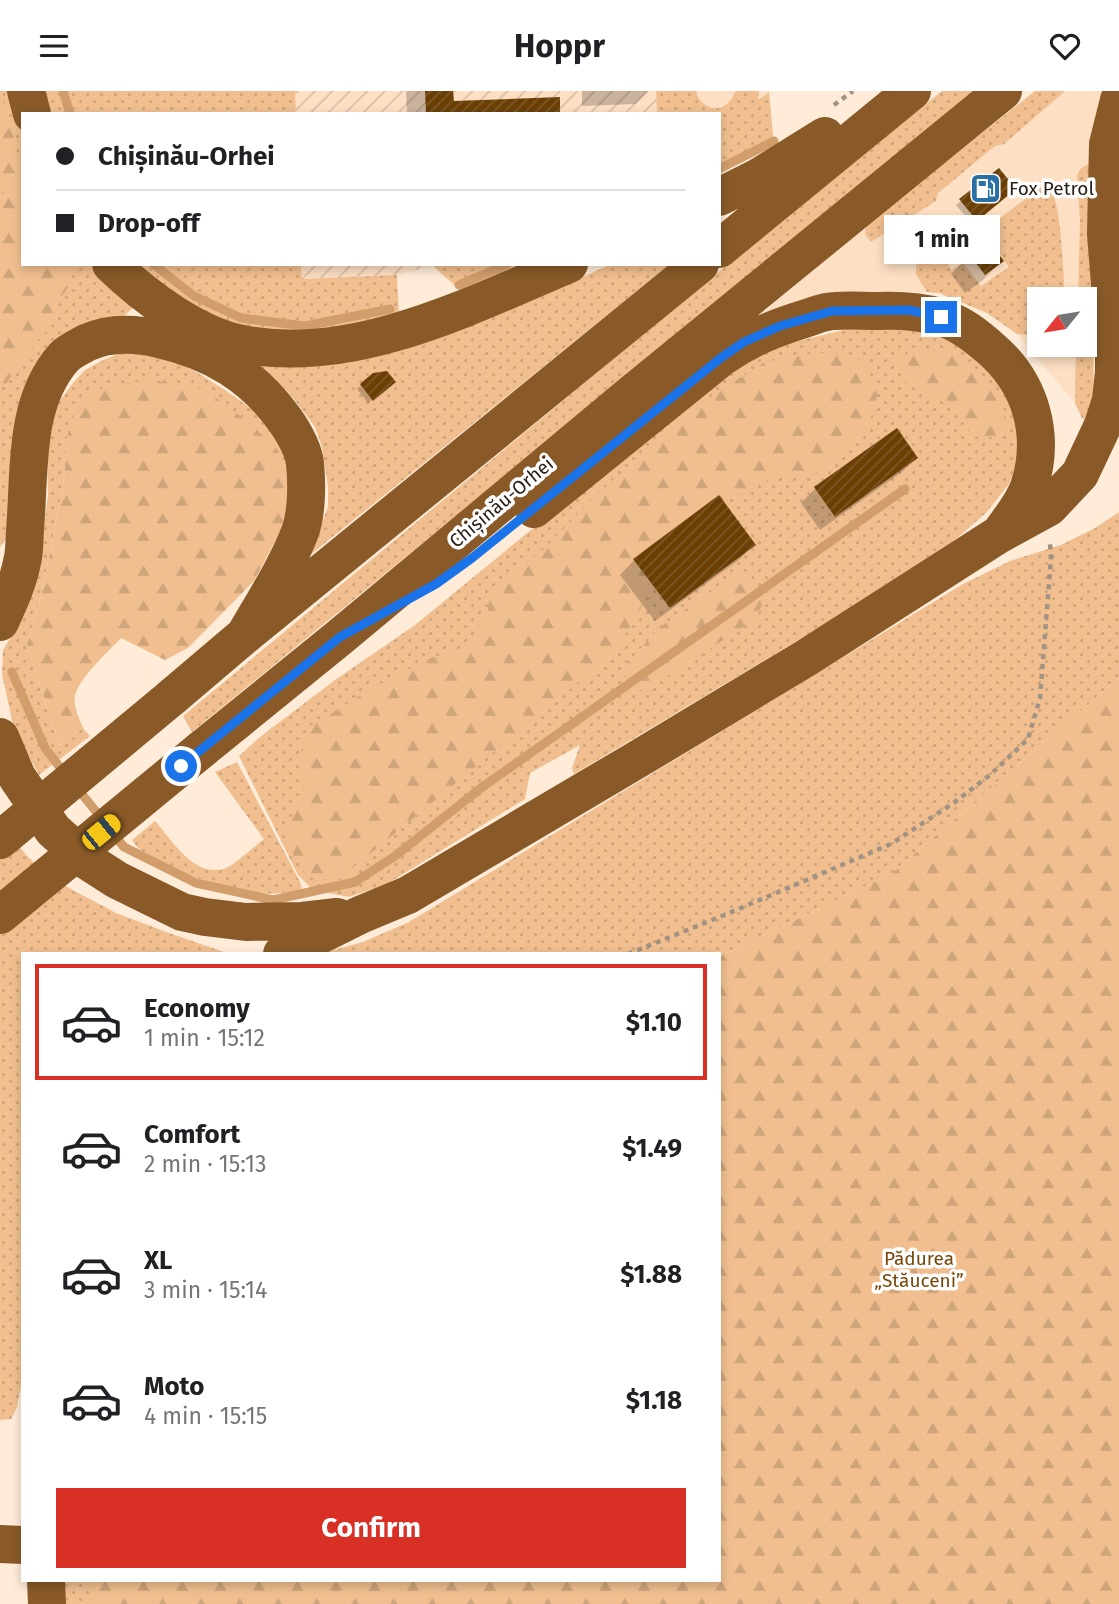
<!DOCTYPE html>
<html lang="en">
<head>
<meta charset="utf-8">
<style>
	body { margin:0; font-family:"Fira Sans",sans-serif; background:#f6f6f6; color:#202124; height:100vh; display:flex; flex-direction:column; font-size:26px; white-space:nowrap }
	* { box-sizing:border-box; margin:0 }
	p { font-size:23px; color:#757577 }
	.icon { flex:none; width:38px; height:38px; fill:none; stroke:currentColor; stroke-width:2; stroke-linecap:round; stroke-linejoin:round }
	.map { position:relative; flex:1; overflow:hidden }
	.details { position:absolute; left:21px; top:861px; width:700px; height:630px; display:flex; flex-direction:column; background:#fff; border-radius:0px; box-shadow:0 4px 10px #0003 }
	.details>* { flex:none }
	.guide { position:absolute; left:21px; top:21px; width:700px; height:154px; border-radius:0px; box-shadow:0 4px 10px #0003; display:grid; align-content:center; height:154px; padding:0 35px; background:#fff }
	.needle { width:46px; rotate:240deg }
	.buttons { position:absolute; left:1027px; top:196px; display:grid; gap:14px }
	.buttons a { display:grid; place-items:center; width:70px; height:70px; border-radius:0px; background:#fff; box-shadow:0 4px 10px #0003; font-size:35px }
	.end { position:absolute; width:32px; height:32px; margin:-16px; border:9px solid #1a73e8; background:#fff; box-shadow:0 0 0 4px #fff }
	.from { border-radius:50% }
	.bubble { position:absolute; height:49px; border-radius:0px; background:#fff; box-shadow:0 4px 10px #0003; font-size:23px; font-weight:700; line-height:49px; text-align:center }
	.car { position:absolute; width:21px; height:42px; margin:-21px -10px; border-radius:9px; box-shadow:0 0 5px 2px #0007; background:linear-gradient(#f5c518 24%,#345 0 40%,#f5c518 0 76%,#345 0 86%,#f5c518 0) }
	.guide b { display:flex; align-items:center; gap:24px; height:66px; font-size:26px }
	.guide b+b { border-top:2px solid #e0e0e0 }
	.guide i { width:18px; height:18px; background:#202124 }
	ul { padding:12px 0 0; list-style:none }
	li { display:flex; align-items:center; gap:21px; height:116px; margin:0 14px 10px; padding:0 21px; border:4px solid transparent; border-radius:0px }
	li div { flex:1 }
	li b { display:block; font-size:26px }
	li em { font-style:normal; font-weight:700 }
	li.on { border-color:#d93025 }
	li>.icon { width:63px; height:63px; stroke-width:1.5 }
	.button { display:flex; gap:14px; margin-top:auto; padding:14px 35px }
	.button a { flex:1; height:80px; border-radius:0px; background:#d93025; color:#fff; font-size:28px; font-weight:700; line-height:80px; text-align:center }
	header { display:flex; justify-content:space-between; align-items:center; height:91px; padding:0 35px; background:#fff; font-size:32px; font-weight:700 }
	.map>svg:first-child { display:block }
	.built { fill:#fddfc3; fill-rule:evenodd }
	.industrial { fill:url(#industrial-furrows) }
	.grass { fill:url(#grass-dots) }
	.forest { fill:url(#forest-firs) }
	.shadow { fill:#0003 }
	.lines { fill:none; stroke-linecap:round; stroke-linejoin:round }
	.stream { stroke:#d09d6b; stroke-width:9 }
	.building { fill:url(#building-hatch) }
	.path { stroke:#a19284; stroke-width:4.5; stroke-dasharray:5 5; stroke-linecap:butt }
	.highway { stroke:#895a28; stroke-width:38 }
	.highway-bridge { stroke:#895a28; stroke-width:38 }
	.route { stroke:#1a73e8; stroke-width:9 }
	.labels { text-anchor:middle; stroke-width:7; stroke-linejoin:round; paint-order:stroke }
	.poi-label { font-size:19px; fill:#261d15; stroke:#fff; text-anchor:start }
	.street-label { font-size:19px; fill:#261d15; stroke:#fff }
	.park-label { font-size:19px; fill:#774708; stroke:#fff }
</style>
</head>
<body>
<header><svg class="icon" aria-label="menu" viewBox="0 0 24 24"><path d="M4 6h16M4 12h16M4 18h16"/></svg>Hoppr<svg class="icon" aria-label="heart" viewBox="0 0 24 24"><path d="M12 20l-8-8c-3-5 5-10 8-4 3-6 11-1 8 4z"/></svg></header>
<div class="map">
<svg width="1119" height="1513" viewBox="0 0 1119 1513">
	<defs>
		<pattern id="industrial-furrows" width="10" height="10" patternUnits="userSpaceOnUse" patternTransform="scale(1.75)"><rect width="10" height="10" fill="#fddfc3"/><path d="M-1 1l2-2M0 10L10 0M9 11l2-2" fill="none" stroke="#d9bfa7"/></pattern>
		<pattern id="grass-dots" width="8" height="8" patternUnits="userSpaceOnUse" patternTransform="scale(1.75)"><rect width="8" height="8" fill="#f1bf8f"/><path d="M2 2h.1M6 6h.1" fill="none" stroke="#cea47a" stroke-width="1.8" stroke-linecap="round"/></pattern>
		<pattern id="forest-firs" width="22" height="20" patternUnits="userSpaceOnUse" patternTransform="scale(1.75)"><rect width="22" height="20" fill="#f1bf8f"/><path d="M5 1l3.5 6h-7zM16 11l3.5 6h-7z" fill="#cea47a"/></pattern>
		<pattern id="building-hatch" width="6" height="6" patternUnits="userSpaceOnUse" patternTransform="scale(1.75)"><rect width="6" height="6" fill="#6b3f04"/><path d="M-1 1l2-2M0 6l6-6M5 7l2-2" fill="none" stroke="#7c5828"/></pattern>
	</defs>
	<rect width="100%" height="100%" fill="#feebd8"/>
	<path class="built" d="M678,0h92l-13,9 -38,14z
		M1035,0h73l-15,151 1,90 -1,41 -11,45 -7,-15 -58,-69 -30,-21 -48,-20 -12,-1 -93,4 -70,16 104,-88zM1040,208h45v46h-45z"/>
	<path class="industrial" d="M295,0h361l1,23h-361z
		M301,173h138l-42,11 -95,4z"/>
	<path class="grass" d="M0,0h11l12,42v131h66l14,16 31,27 -11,10 -40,8 -74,190 -4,25 -5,7z
		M45,0h250l1,23h-245z
		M656,0h40c3,15 21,24 33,11 3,-3 4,-7 7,-11h23l-1,9 11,-8 4,43 -3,10 -51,28v-59h-62z
		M942,0h32l-782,641 -9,-16 523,-434z
		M1035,0h30l-61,53 -9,2 -57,47 -2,8 -65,41 -5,-6 -1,-6 3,-6z
		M1088,73l4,8 2,239 -6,10 -6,-3 -7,-15 1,-58h9v-46h-7l2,-79 -3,-45 3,-6z
		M1048,91c14,20 15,91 17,117h-25l-1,36 -22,-1 -30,-21 -48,-20 -12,-1 -11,-18v-9l19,-10 12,7 4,8 12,-7 18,23 28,-19 -26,-36z
		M133,173h168l1,15 95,-4 2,41 -55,13 -94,1 -59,-20z
		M439,173h82l-61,26 -27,-24z
		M612,173h58l-361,292 19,-49v-20l-6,-40 -7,-20 -25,-33 -14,-14 -25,-18 244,-47z
		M896,236l36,5 49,25 27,32 14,63 -13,32 -23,29 -30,26 -136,88 -246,147 -2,-6 8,-23 -50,28 -5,26 -138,85 -38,13 -36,-7 -15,-15 -59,-119 21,-19 75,-57 80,-55 327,-268 48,-14 62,-15z
		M121,262c17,1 36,3 53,8 20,7 86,50 98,67 13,19 17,32 19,55l-223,-51 -5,56 -21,104 -15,53 33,101 23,-18 7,8 -51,39 -25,-46 -12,-55 1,-24 16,-26 24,-88 5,-41 -1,-40 9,-49 17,-23 12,-13 18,-10z
		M1119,421v166l-228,196 -172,83v-3h-393l4,-3 33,-9 46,-20 554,-338 47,-23 51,-16 34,-17z
		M237,671l63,120 2,8c-14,2 -28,5 -43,3 -32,-4 -111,-25 -127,-53l23,-19c17,19 38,56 69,48 8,-2 32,-24 40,-30l-49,-67z
		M0,729l26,35 28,25 62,33 53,20 61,21h-207v422l-6,31 -6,12 -11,1z
		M63,1489h29v24h-29z"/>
	<path class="forest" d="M0,0h2l15,60 6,15v98h46l2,10 -2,12 -10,14 -2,19 -26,29 -26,37 -5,-2v-176l5,-6 -5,-22z
		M923,256l26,5 26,17 25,28 7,25 -6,16 -29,-2 -21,-33 -23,-7 -22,-14 -11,-23z
		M835,261l30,10 13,31 -9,31 -23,31 -35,21 -38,1 -55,28 -57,43 -22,65 -17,26 -18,22 -267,220 -29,-4 -18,-27 -5,-17 19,-42 -5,-34 10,-30 62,-38 57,-30 39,-11 21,-38 1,-14 59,-51 48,-50 105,-92 62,-40 34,-8z
		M152,289l52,9 43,32 31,29 13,33 -5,38 -32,60 -66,67 -23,12 -44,-22c-14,15 -40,38 -46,57 -2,12 4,23 8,33l-23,18 -33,-101 15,-53 21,-104 5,-56 10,-28 28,-18z
		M748,480l16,30 -10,19 -98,64 -21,8 -13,-23 37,-41 75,-53z
		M1119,587v926h-1027v-24h627v-623l172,-83z"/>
	<path class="shadow" d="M406,0h45l1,12 107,11h-152z
		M582,0h66l-13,13 -53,2z
		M1010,102l-38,31 -16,-19 5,-4z
		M987,151l14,19 -18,19 -18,13 -14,-19 19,-19z
		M361,294l29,1 -22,17 -11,-14z
		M916,367l-14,14 -82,58 -19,-27 14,-14z
		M754,453l-14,15 -85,62 -35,-46 14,-15z"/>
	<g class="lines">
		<path class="stream" d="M63,0l7,23
			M719,78l55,-28
			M153,173l41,32 47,22 64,8 85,-17
			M459,194l49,-21
			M12,581l33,76 20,26
			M76,696l27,33
			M113,743l11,13 72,36 77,17 82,-18 40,-26 86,-68 424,-299"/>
	</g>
	<path class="building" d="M425,0h28l1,10 106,-4v17h-134z
		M999,77l17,21 -39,32 -18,-22z
		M987,148l17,22 -19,14 -16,-21z
		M387,280l9,11 -23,19 -13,-17 13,-11z
		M897,337l21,30 -83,59 -21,-30z
		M719,404l37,50 -86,63 -37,-49z"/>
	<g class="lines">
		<path class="path" d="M834,14l19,-14
			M628,863l94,-38 169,-72 64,-42 35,-27 38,-36 12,-41 11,-140 -1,-15"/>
		<path class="highway" d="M26,0l6,23
			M719,106l40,-20 66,-41
			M719,158l193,-158
			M111,173c33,32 85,71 131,80 110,22 228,-38 327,-80
			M534,418l188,-152c28,-19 50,-28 82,-38 10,-3 20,-8 31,-8 14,-1 28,0 42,0 22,-1 42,0 63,6 20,6 35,18 50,31 41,35 56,87 39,139 -6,17 -18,31 -28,45
			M0,531c9,-20 18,-39 22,-60 3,-10 2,-21 3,-32 5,-57 -2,-127 39,-173 6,-6 15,-10 22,-14 24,-11 48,-10 73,-4 53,12 94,36 126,81 9,13 18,28 20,43 2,20 2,50 -5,69 -14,36 -36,70 -55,103
			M172,606l73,-62 455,-371
			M0,646l17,40 36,53 36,32 28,18 65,32 23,5 41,5 56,-1 35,-4
			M202,658l138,-112 289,-241 374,-305
			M282,863l78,-39 48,-20 225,-133 173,-104 192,-123 51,-28 31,-33 23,-49 8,-25 3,-28v-39l-8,-99 2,-90 11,-44
			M0,1453l23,1
			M46,1489l1,24"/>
		<path class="highway-bridge" d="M0,749l172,-143
			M0,824l202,-166"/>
	</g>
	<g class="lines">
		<path class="route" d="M181,675l159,-129 96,-53 36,-26 250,-201 22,-15 36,-16 52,-15 77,-1 32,7"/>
	</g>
	<defs>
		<symbol id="fuel-square" viewBox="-11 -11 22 22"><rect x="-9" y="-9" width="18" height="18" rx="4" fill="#2b70a5" stroke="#fff"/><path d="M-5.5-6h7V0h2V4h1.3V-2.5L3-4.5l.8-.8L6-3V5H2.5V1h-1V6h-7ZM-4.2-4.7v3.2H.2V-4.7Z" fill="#fff"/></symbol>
	</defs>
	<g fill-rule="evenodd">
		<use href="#fuel-square" x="968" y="80" width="35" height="35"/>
	</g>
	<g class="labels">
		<g class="poi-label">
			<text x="1009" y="104">Fox Petrol</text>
		</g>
		<g class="street-label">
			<text transform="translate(501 411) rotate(-40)" y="7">Chișinău-Orhei</text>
		</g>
		<g class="park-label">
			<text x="919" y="1174">Pădurea<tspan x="919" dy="22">„Stăuceni”</tspan></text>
		</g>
	</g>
</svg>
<div class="buttons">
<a><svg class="needle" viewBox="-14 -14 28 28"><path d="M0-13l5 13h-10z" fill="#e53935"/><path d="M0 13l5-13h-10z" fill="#757577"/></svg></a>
</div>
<i class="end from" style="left:181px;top:675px"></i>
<i class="end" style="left:941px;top:226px"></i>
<div class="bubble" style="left:884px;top:124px;width:116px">1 min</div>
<i class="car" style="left:101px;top:741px;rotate:51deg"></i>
<div class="guide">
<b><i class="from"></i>Chișinău-Orhei</b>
<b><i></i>Drop-off</b>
</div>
<section class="details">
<ul>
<li class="on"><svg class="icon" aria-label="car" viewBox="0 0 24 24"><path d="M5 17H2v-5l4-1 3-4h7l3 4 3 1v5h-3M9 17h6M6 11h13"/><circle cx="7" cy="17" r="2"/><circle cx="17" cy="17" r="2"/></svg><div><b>Economy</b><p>1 min · 15:12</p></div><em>$1.10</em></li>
<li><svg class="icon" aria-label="car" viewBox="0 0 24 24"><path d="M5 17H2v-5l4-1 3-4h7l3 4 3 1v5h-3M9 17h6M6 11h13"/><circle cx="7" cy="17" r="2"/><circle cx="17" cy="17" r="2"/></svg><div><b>Comfort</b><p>2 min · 15:13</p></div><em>$1.49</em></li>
<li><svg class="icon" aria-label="car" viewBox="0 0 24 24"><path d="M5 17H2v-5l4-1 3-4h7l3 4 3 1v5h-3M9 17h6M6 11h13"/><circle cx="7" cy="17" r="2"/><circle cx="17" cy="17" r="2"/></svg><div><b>XL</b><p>3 min · 15:14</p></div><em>$1.88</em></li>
<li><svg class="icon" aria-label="car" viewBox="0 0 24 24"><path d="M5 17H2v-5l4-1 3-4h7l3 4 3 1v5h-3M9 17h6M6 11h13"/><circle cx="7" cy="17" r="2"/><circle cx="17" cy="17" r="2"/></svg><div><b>Moto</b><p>4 min · 15:15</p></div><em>$1.18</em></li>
</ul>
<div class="button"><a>Confirm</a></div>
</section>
</div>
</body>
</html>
